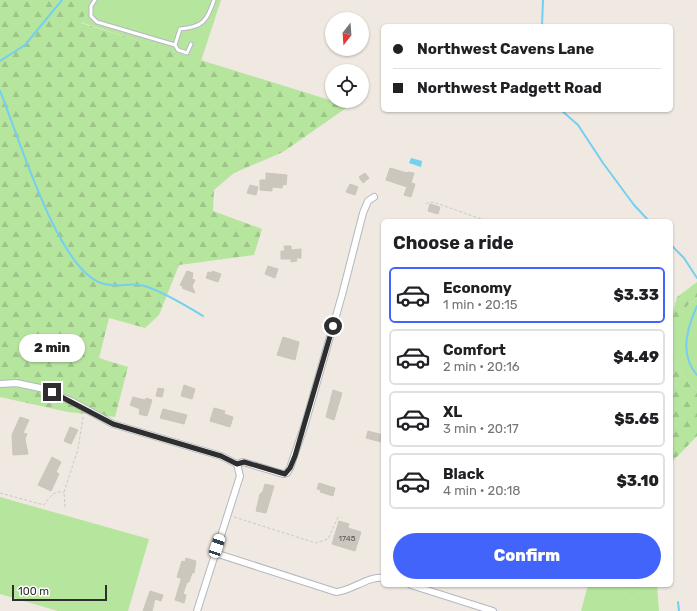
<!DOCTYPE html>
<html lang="en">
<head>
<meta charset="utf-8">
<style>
	body { margin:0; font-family:Rubik,sans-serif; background:#f6f6f6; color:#202124; height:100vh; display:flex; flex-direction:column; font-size:15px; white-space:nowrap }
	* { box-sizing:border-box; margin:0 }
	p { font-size:13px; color:#757577 }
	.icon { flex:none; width:22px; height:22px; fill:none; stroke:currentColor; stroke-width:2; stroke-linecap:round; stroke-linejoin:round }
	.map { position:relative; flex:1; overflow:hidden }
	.drawer { position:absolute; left:381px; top:219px; width:292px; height:368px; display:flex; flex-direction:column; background:#fff; border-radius:6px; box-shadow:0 1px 3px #0004 }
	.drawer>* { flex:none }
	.guide { position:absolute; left:381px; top:24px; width:292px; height:88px; border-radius:6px; box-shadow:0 1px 3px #0004; display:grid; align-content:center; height:88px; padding:0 12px; background:#fff }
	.needle { width:26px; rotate:197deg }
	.controls { position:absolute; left:325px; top:12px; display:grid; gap:8px }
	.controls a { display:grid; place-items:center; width:44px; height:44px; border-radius:50%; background:#fff; box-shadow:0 1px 3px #0004; font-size:20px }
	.scale { position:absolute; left:12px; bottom:10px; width:95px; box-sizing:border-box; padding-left:4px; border:2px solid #2e2e2e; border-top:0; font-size:11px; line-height:14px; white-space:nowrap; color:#2e2e2e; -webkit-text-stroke:3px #fff; paint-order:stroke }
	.end { position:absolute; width:18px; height:18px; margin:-9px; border:5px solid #2e2e2e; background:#fff; box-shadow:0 0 0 2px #fff }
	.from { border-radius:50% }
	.bubble { position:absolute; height:28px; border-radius:14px; background:#fff; box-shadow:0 1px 3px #0004; font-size:13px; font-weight:800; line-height:28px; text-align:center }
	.car { position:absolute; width:12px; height:24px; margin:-12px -6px; border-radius:5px; box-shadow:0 0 3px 1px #0007; background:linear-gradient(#fff 24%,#345 0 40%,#fff 0 76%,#345 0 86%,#fff 0) }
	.guide b { display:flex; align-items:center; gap:14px; height:38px; font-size:15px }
	.guide b+b { border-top:1px solid #e0e0e0 }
	.guide i { width:10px; height:10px; background:#202124 }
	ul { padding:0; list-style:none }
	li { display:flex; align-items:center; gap:12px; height:56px; margin:0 8px 6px; padding:0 4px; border:2px solid #e0e0e0; border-radius:6px }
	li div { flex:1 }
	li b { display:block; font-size:15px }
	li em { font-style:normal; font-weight:800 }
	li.current { border-color:#4264fb }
	li>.icon { width:36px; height:36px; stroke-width:1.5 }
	h2 { padding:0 12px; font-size:18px; line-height:48px }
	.action { display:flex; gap:8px; margin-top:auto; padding:8px 12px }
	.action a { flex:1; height:46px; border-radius:24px; background:#4264fb; color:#fff; font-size:16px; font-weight:800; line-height:46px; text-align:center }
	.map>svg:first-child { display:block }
	.grass { fill:#b6e59e }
	.forest { fill:url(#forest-firs) }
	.water { fill:#75cff0 }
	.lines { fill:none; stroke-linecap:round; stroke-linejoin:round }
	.stream { stroke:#75cff0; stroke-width:2 }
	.building { fill:#cbc7bf; stroke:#cbc5ba }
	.lane-casing { stroke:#b4b7c1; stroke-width:5 }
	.street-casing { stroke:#b4b7c1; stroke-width:8 }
	.path { stroke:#c9c9c9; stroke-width:1; stroke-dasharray:3 2; stroke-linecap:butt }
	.lane { stroke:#fff; stroke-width:3 }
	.street { stroke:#fff; stroke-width:6 }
	.route { stroke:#2e2e2e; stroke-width:5 }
	.labels { text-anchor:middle; stroke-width:3; stroke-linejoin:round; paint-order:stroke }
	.number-label { font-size:8px; fill:#555452 }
</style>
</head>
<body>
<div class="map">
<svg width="697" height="611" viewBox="0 0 697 611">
	<defs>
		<pattern id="forest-firs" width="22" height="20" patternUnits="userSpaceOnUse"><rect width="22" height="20" fill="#b6e59e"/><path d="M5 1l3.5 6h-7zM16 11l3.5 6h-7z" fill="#9dc588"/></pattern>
	</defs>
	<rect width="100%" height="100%" fill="#efe9e1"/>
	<path class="grass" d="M12,0h209l-20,61z
		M697,298v93c-10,-9 -25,-28 -26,-42 -1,-20 9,-41 26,-51z
		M0,497l149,42 -21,72h-70l-58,-17z
		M588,585h34l10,7 8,-7h17l2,26h-78z"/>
	<path class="forest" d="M0,0h90l-9,23 268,83 -66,46 -49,21 -20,17 -1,21 49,18 -8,26 -75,10 -20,50 -14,13 -36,-10 -10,40 29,9 -13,50 -47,-5 -68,-15z
		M697,282v16c-17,10 -27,32 -26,51 1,14 16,33 26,42v45l-25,26 -1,3v-146l6,-22z
		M622,585h18l-8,8z"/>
	<path class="water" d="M411,158l11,3 -1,6 -12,-4z"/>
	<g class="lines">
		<path class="stream" d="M542,26l1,-26
			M0,61l25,-16 37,-45
			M0,91c18,43 57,177 101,192 13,5 27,0 39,2 18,3 48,22 63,31
			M561,110l17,15 25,38 31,42 15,16
			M671,245l13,13 13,20
			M697,306c-10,22 -18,49 0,69
			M678,602l1,9"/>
	</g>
	<path class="building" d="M390,168l17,5 1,-1 6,1 -3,10 4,1 -4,13 -7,-2 3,-8 -21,-7z
		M266,173l21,2 -1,10 -3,-1 -1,4 -10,-1v4l-12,-1v-10h6z
		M365,173l4,5 -6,5 -4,-6z
		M350,184l8,3 -3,8 -9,-3z
		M250,185l8,2 -2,8 -9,-2z
		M430,204l10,3 -2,7 -10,-3z
		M284,246h7v4l10,-1v9h-5l1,3 -6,1v-3h-10v-8h4z
		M268,266l10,3 -3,9 -10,-4z
		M187,271l6,2 -1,6 3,1 -3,6 3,7 -13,-5 1,-2 -3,-1z
		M212,271l9,3 -3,8 -12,-4 2,-6 4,1z
		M283,337l16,5 -4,18 -18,-5z
		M184,385l11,4 -3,10 -11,-3z
		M158,388l6,1 -2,8 -6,-1z
		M333,390l9,3 -8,27 -8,-3z
		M133,397l12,3 1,-2 6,2 -5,16 -8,-2 1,-5 -10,-4z
		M214,408l11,3 -1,3 9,3 -3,10 -20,-6z
		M163,409l24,6 -3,9 -24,-6z
		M20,417l9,3 -6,13 4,1 -2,5 3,15 -15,1 -1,-20z
		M70,427l8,3 -7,14 -7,-3z
		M368,431l15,4 -2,7 -15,-4z
		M52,457l9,5 -5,10 3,2 -8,17 -13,-6z
		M319,483l16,5 -2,8 -13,-4 1,-2 -4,-1z
		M265,484l9,2 -8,27 -10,-2 4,-17 3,-3z
		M339,521l10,3 -1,4 13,4 -6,19 -23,-7z
		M186,558l10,3 -2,12h-2l-3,9h-2l-4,12 3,1 -2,8 -9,-3 6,-20v-2l-4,-1 5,-16 3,1z
		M150,591l13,4 -2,6 -6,-2 -3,12h-9z"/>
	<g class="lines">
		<defs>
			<path id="lane" d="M95,0l-4,6v10l6,6 78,23 3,5 9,3 4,-9
				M175,45l5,-16c23,-2 27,-8 34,-29"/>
			<path id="street" d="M0,384l16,-1 24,5 31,13 42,23 108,32 16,8 3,12 -43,135
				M237,464l6,-2 40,12 4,-1 3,-5 15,-44 37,-129 21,-82 5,-12 6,-4
				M215,553l121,39c16,-1 31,-16 47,-14
				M411,585l82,26"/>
		</defs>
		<use href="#lane" class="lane-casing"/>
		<use href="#street" class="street-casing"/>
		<path class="path" d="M426,204l4,-2 6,1 51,18
			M0,493l44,12c6,-8 8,-14 20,-13
			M65,507l-1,-15 14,-43 5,-32
			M234,517l82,26 12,-4 11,-24"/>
		<use href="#lane" class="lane"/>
		<use href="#street" class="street"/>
	</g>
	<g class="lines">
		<path class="route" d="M52,392l61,32 108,32 16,8 7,-2 41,12 5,-6 5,-12 38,-130"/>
	</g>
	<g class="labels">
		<g class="number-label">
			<text x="347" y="541">1745</text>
		</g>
	</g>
</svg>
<div class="controls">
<a><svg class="needle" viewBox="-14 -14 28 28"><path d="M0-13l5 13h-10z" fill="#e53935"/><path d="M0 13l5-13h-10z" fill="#757577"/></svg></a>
<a><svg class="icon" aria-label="locate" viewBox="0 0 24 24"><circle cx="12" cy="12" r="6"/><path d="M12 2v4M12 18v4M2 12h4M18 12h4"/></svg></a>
</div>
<div class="scale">100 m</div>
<i class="end from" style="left:333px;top:326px"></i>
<i class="end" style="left:52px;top:392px"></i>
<div class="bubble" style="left:19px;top:334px;width:66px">2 min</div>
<i class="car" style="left:217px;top:546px;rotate:18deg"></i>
<div class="guide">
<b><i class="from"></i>Northwest Cavens Lane</b>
<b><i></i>Northwest Padgett Road</b>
</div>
<section class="drawer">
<h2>Choose a ride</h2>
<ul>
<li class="current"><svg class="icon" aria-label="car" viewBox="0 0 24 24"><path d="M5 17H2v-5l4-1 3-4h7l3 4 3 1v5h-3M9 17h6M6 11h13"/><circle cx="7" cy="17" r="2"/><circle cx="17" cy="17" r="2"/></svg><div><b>Economy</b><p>1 min · 20:15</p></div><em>$3.33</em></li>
<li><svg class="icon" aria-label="car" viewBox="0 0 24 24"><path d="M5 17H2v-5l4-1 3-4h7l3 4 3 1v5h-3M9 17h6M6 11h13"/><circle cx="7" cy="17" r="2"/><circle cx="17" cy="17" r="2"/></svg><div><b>Comfort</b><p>2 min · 20:16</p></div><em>$4.49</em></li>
<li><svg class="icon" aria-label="car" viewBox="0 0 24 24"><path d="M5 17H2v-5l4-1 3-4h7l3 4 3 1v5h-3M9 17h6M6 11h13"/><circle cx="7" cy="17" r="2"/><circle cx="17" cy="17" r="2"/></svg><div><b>XL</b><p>3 min · 20:17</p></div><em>$5.65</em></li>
<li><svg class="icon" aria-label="car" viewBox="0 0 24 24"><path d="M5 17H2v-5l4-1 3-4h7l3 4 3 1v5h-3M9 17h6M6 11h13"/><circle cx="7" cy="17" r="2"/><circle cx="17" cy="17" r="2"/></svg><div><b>Black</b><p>4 min · 20:18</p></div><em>$3.10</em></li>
</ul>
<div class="action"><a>Confirm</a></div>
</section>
</div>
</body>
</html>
